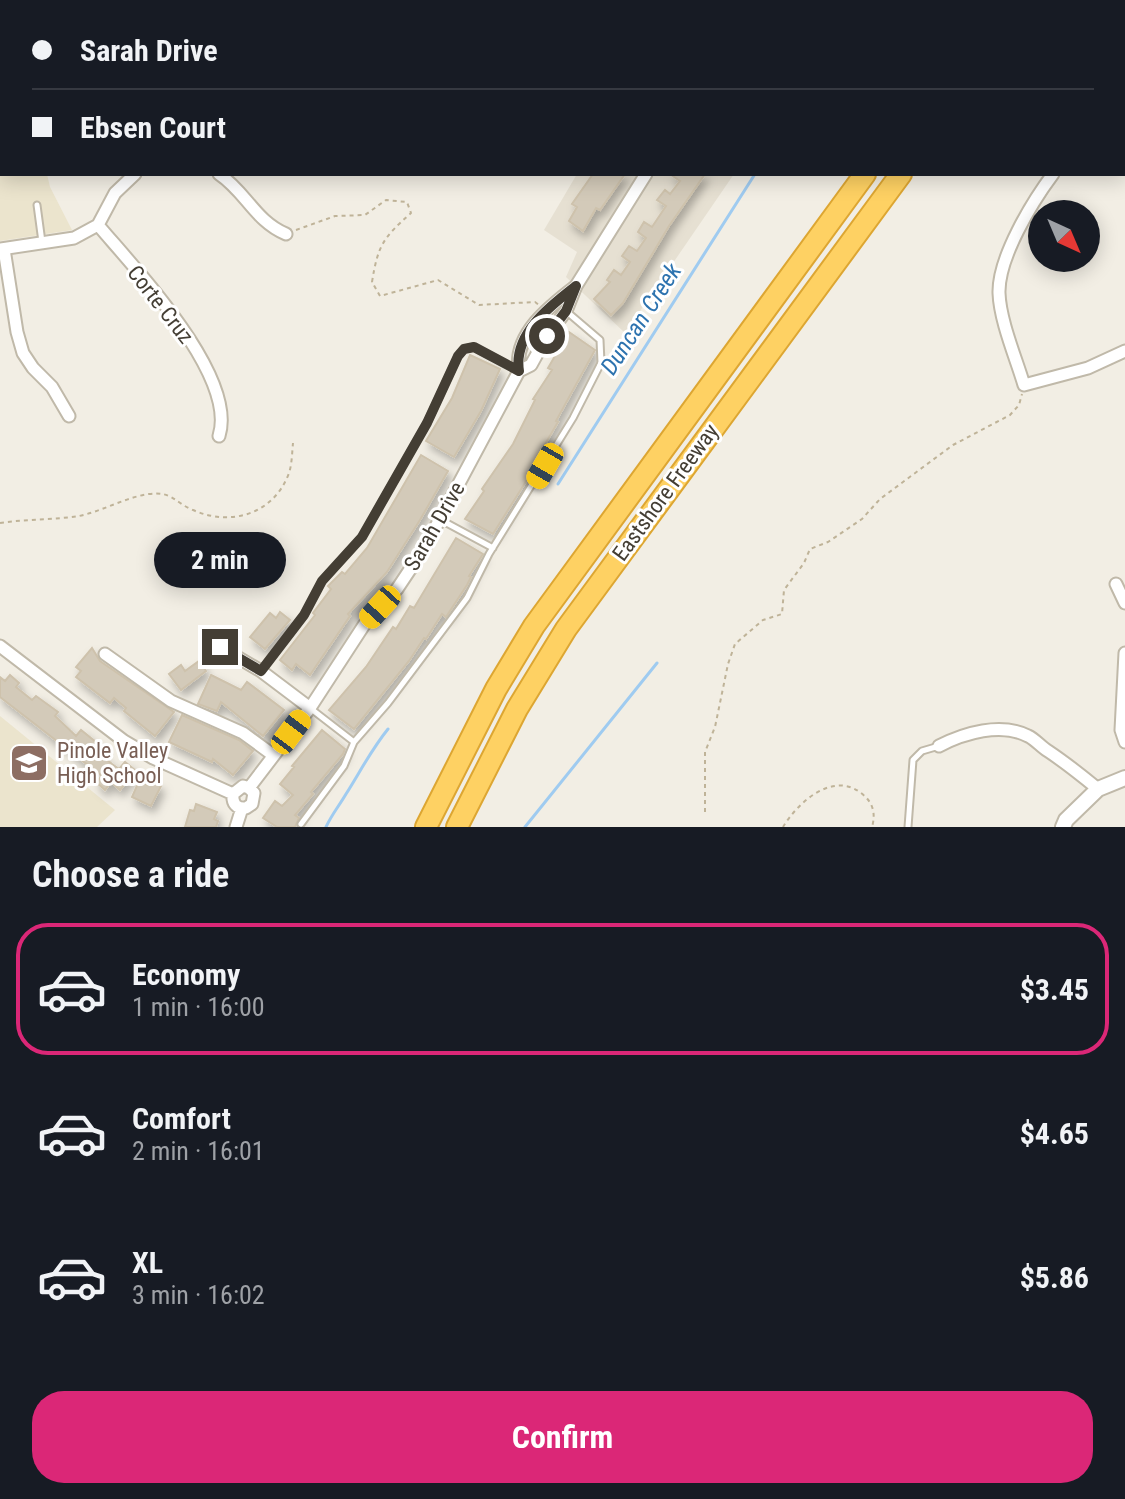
<!DOCTYPE html>
<html lang="en">
<head>
<meta charset="utf-8">
<style>
	body { margin:0; font-family:"Roboto Condensed",sans-serif; background:#242831; color:#f1f3f6; height:100vh; display:flex; flex-direction:column; font-size:30px; white-space:nowrap }
	* { box-sizing:border-box; margin:0 }
	p { font-size:26px; color:#9ea1a6 }
	.icon { flex:none; width:44px; height:44px; fill:none; stroke:currentColor; stroke-width:2; stroke-linecap:round; stroke-linejoin:round }
	.map { position:relative; height:827px; overflow:hidden }
	.sheet { display:flex; flex-direction:column; background:#171b24; flex:1 }
	.sheet>* { flex:none }
	.banner { position:absolute; left:0px; top:0px; width:1126px; height:176px; box-shadow:0 4px 20px #0003; display:grid; align-content:center; height:176px; padding:0 32px; background:#171b24 }
	.needle { width:52px; rotate:136deg }
	.tools { position:absolute; left:1028px; top:200px; display:grid; gap:16px }
	.tools a { display:grid; place-items:center; width:72px; height:72px; border-radius:50%; background:#171b24; box-shadow:0 4px 20px #0003; font-size:40px }
	.end { position:absolute; width:36px; height:36px; margin:-18px; border:10px solid #443e34; background:#fff; box-shadow:0 0 0 4px #fff }
	.from { border-radius:50% }
	.bubble { position:absolute; height:56px; border-radius:28px; background:#171b24; box-shadow:0 4px 20px #0003; font-size:26px; font-weight:700; line-height:56px; text-align:center }
	.car { position:absolute; width:24px; height:48px; margin:-24px -12px; border-radius:10px; box-shadow:0 0 6px 2px #0007; background:linear-gradient(#f5c518 24%,#345 0 40%,#f5c518 0 76%,#345 0 86%,#f5c518 0) }
	.banner b { display:flex; align-items:center; gap:28px; height:76px; font-size:30px }
	.banner b+b { border-top:2px solid #363941 }
	.banner i { width:20px; height:20px; background:#f1f3f6 }
	ul { padding:0; list-style:none }
	li { display:flex; align-items:center; gap:24px; height:132px; margin:0 16px 12px; padding:0 16px; border:4px solid transparent; border-radius:32px }
	li div { flex:1 }
	li b { display:block; font-size:30px }
	li em { font-style:normal; font-weight:700 }
	li.current { border-color:#db2777 }
	li>.icon { width:72px; height:72px; stroke-width:1.5 }
	h2 { padding:0 32px; font-size:36px; line-height:96px }
	.action { display:flex; gap:16px; margin-top:auto; padding:16px 32px }
	.action a { flex:1; height:92px; border-radius:32px; background:#db2777; color:#fff; font-size:32px; font-weight:700; line-height:92px; text-align:center }
	.map>svg:first-child { display:block }
	.residential { fill:#e6e0d2 }
	.education { fill:#ebe4cd }
	.green { fill:#cae7ac }
	.lines { fill:none; stroke-linecap:round; stroke-linejoin:round }
	.stream { stroke:#9fcbf0; stroke-width:3 }
	.building { fill:#d3cab9; stroke:#cec2ac; stroke-width:2; filter:url(#shadow) }
	.service-casing { stroke:#c0b9a9; stroke-width:9 }
	.minor-casing { stroke:#c0b9a9; stroke-width:15 }
	.tertiary-casing { stroke:#c0b9a9; stroke-width:18 }
	.motorway-casing { stroke:#dda632; stroke-width:24 }
	.path { stroke:#bfb398; stroke-width:2; stroke-dasharray:4 4; stroke-linecap:butt }
	.service { stroke:#fff; stroke-width:5 }
	.minor { stroke:#fff; stroke-width:11 }
	.tertiary { stroke:#fff; stroke-width:14 }
	.motorway { stroke:#fed163; stroke-width:20 }
	.route { stroke:#443e34; stroke-width:10 }
	.labels { text-anchor:middle; stroke-width:6; stroke-linejoin:round; paint-order:stroke }
	.street-label { font-size:22px; fill:#443e34; stroke:#fff }
	.education-label { font-size:22px; fill:#785e54; stroke:#fff; text-anchor:start }
	.water-label { font-size:24px; font-style:italic; fill:#2d73af; stroke:#fff }
</style>
</head>
<body>
<div class="map">
<svg width="1125" height="827" viewBox="0 0 1125 827">
	<defs>
		<filter id="shadow"><feDropShadow dx="3.5" dy="6" stdDeviation="4" flood-color="#0004"/></filter>
	</defs>
	<rect width="100%" height="100%" fill="#f2eee4"/>
	<path class="residential" d="M577,0h276l-276,2z
		M577,174h157l-109,159 -59,-56 11,-25 -33,-22z"/>
	<path class="education" d="M0,14l2,160h45l3,13 22,43 -72,11z
		M0,716l115,94 -18,17h-97z"/>
	<path class="green" d="M83,0h334l1,2h-333z"/>
	<g class="lines">
		<path class="stream" d="M883,2l1,-2
			M558,484l197,-310
			M326,827c6,-13 13,-21 20,-33 14,-22 25,-44 42,-65
			M525,827l132,-164"/>
	</g>
	<path class="building" d="M593,174h32l-25,36 -4,-2 -13,23 -14,-10 8,-14 -5,-3z
		M670,174h35l-36,52 -46,77 -12,12 -17,-16 16,-17 -3,-2 7,-10 7,5 9,-13 -8,-6 7,-10 8,5 9,-13 -8,-6 6,-10 8,5 14,-21 -9,-6 8,-10 5,4 10,-13z
		M569,332l26,18 -39,71 2,1 -14,24 3,2 -54,86 -28,-15 19,-28 -2,-2 31,-45 22,-44 -2,-1 19,-29 -4,-2z
		M470,355l30,14 -19,42 -27,46 -28,-16 26,-43z
		M421,455l27,16 -28,49 -33,52 -39,42 2,2 -40,59 -14,-11 -4,6 -12,-10 35,-45 -2,-2 18,-24 -3,-3 14,-14 3,2 22,-26z
		M456,538l27,16 -14,22 2,1 -4,8 -21,32 -4,-3 -16,25 -2,-1 -15,23 -55,68 -25,-19 37,-43 27,-40 3,2 14,-23 4,2z
		M280,612l10,8 -25,29 -15,-12 20,-24 6,5z
		M92,648l8,13 74,51 -19,24 -31,-25 2,-3 -12,-10 -4,5 -34,-26 5,-6 -5,-4z
		M199,661l7,10 -25,19 -12,-16 12,-9 4,6z
		M10,675l9,8 -3,4 16,13 4,-4 22,16 -3,4 21,20 5,-6 21,17 -4,5 14,12 7,5 6,-7 11,9 -16,19 -9,-8 -6,8 -9,-8 6,-6 -102,-79v-20l5,4z
		M211,675l30,15 6,-8 37,28 -21,26 -42,-34 -4,9 -19,-7z
		M182,715l57,25 14,11 -20,24 -20,-16 -1,3 -43,-20z
		M322,730l23,19 -2,5 -32,38 2,2 -18,21 4,3 -4,9h-18l-14,-9 12,-17 7,5 11,-11 -13,-11 14,-17 -2,-1z
		M139,781l9,4 2,-4 11,5 -10,20 -19,-9z
		M196,804l21,8 -3,7 4,2 -2,6h-31l5,-17 4,1z"/>
	<g class="lines">
		<defs>
			<path id="service" d="M0,31l2,-1
				M37,205l5,37
				M441,520l52,28
				M262,670l42,-55 18,-34 40,-44 65,-114 31,-67 6,-7 10,-2 44,23
				M354,742l34,-39 79,-105 22,-44 84,-136 28,-55 -1,-23 -34,-29
				M301,824l43,-58 10,-24 -44,-34
				M908,827l5,-67 9,-9 17,-5"/>
			<path id="minor" d="M757,2l1,-2
				M1124,104l1,-1
				M219,174c27,18 36,47 67,60
				M1053,174c-21,28 -55,84 -54,119 1,28 17,65 25,92l64,-17 37,-17
				M98,225c37,44 140,151 121,211
				M98,225l17,-32 20,-19
				M1,249l73,-11 24,-13
				M4,249l13,83 6,21 10,15 19,19 17,29
				M576,286c-26,20 -63,48 -57,85l12,-6 16,-29 19,-25 10,-25 70,-112
				M1116,584l9,19
				M0,646l124,95 29,17 80,36
				M220,647l41,24 49,37
				M1125,653l-4,77 4,12
				M105,654l66,47 72,32 30,22
				M939,746c25,-13 62,-24 89,-10 7,3 13,11 20,15 18,12 33,24 50,38
				M249,788l5,5 -2,11 -6,4c-10,1 -14,-5 -13,-14l10,-8 6,2 61,-80 54,-83 33,-36 28,-42 94,-176
				M236,827l6,-19"/>
			<path id="tertiary" d="M1063,827l3,-7 32,-31 27,-11"/>
			<path id="motorway" d="M992,2l2,-2
				M1042,2l1,-2
				M426,827l70,-138 38,-63 331,-452
				M457,827l60,-118 49,-80 335,-455"/>
		</defs>
		<use href="#service" class="service-casing"/>
		<use href="#minor" class="minor-casing"/>
		<use href="#tertiary" class="tertiary-casing"/>
		<use href="#motorway" class="motorway-casing"/>
		<path class="path" d="M296,230l39,-14 30,-1 21,-15 21,2 4,11c-28,25 -33,32 -39,69l8,14 58,-16 41,25 56,-3 4,3
			M0,523c26,-4 54,-3 79,-7 24,-5 47,-19 70,-22 24,-3 26,9 44,16 38,17 81,4 96,-37 3,-9 3,-20 4,-30
			M705,812v-60l10,-25 13,-63 7,-20 28,-24 19,-6 2,-24 20,-27 6,-14 18,-7 34,-23 18,-20 73,-54 57,-30 9,-10 3,-11
			M783,827c15,-25 50,-56 78,-34 12,9 15,20 11,34"/>
		<use href="#service" class="service"/>
		<use href="#minor" class="minor"/>
		<use href="#tertiary" class="tertiary"/>
		<use href="#motorway" class="motorway"/>
	</g>
	<g class="lines">
		<path class="route" d="M220,647l41,24 43,-56 18,-34 40,-44 65,-114 31,-67 6,-7 10,-2 45,24c-6,-37 31,-65 57,-85l-10,25 -19,25"/>
	</g>
	<defs>
		<symbol id="school-square" viewBox="-11 -11 22 22"><rect x="-9" y="-9" width="18" height="18" rx="4" fill="#8d6e63" stroke="#fff"/><path d="M0-5L7-2L0 1L-7-2ZM-4 1L0 2.5L4 1V4Q0 6-4 4Z" fill="#fff"/></symbol>
	</defs>
	<g fill-rule="evenodd">
		<use href="#school-square" x="7" y="741" width="44" height="44"/>
	</g>
	<g class="labels">
		<g class="street-label">
			<text transform="translate(161 304) rotate(52)" y="8">Corte Cruz</text>
			<text transform="translate(665 492) rotate(-54)" y="8">Eastshore Freeway</text>
			<text transform="translate(434 526) rotate(-60)" y="8">Sarah Drive</text>
		</g>
		<g class="education-label">
			<text x="57" y="758">Pinole Valley<tspan x="57" dy="25">High School</tspan></text>
		</g>
		<g class="water-label">
			<text transform="translate(641 319) rotate(-57)" y="8">Duncan Creek</text>
		</g>
	</g>
</svg>
<div class="tools">
<a><svg class="needle" viewBox="-14 -14 28 28"><path d="M0-13l5 13h-10z" fill="#e53935"/><path d="M0 13l5-13h-10z" fill="#9ea1a6"/></svg></a>
</div>
<i class="end from" style="left:547px;top:336px"></i>
<i class="end" style="left:220px;top:647px"></i>
<div class="bubble" style="left:154px;top:532px;width:132px">2 min</div>
<i class="car" style="left:545px;top:466px;rotate:210deg"></i>
<i class="car" style="left:380px;top:607px;rotate:222deg"></i>
<i class="car" style="left:291px;top:732px;rotate:37deg"></i>
<div class="banner">
<b><i class="from"></i>Sarah Drive</b>
<b><i></i>Ebsen Court</b>
</div>
</div>
<section class="sheet">
<h2>Choose a ride</h2>
<ul>
<li class="current"><svg class="icon" aria-label="car" viewBox="0 0 24 24"><path d="M5 17H2v-5l4-1 3-4h7l3 4 3 1v5h-3M9 17h6M6 11h13"/><circle cx="7" cy="17" r="2"/><circle cx="17" cy="17" r="2"/></svg><div><b>Economy</b><p>1 min · 16:00</p></div><em>$3.45</em></li>
<li><svg class="icon" aria-label="car" viewBox="0 0 24 24"><path d="M5 17H2v-5l4-1 3-4h7l3 4 3 1v5h-3M9 17h6M6 11h13"/><circle cx="7" cy="17" r="2"/><circle cx="17" cy="17" r="2"/></svg><div><b>Comfort</b><p>2 min · 16:01</p></div><em>$4.65</em></li>
<li><svg class="icon" aria-label="car" viewBox="0 0 24 24"><path d="M5 17H2v-5l4-1 3-4h7l3 4 3 1v5h-3M9 17h6M6 11h13"/><circle cx="7" cy="17" r="2"/><circle cx="17" cy="17" r="2"/></svg><div><b>XL</b><p>3 min · 16:02</p></div><em>$5.86</em></li>
</ul>
<div class="action"><a>Confirm</a></div>
</section>
</body>
</html>
